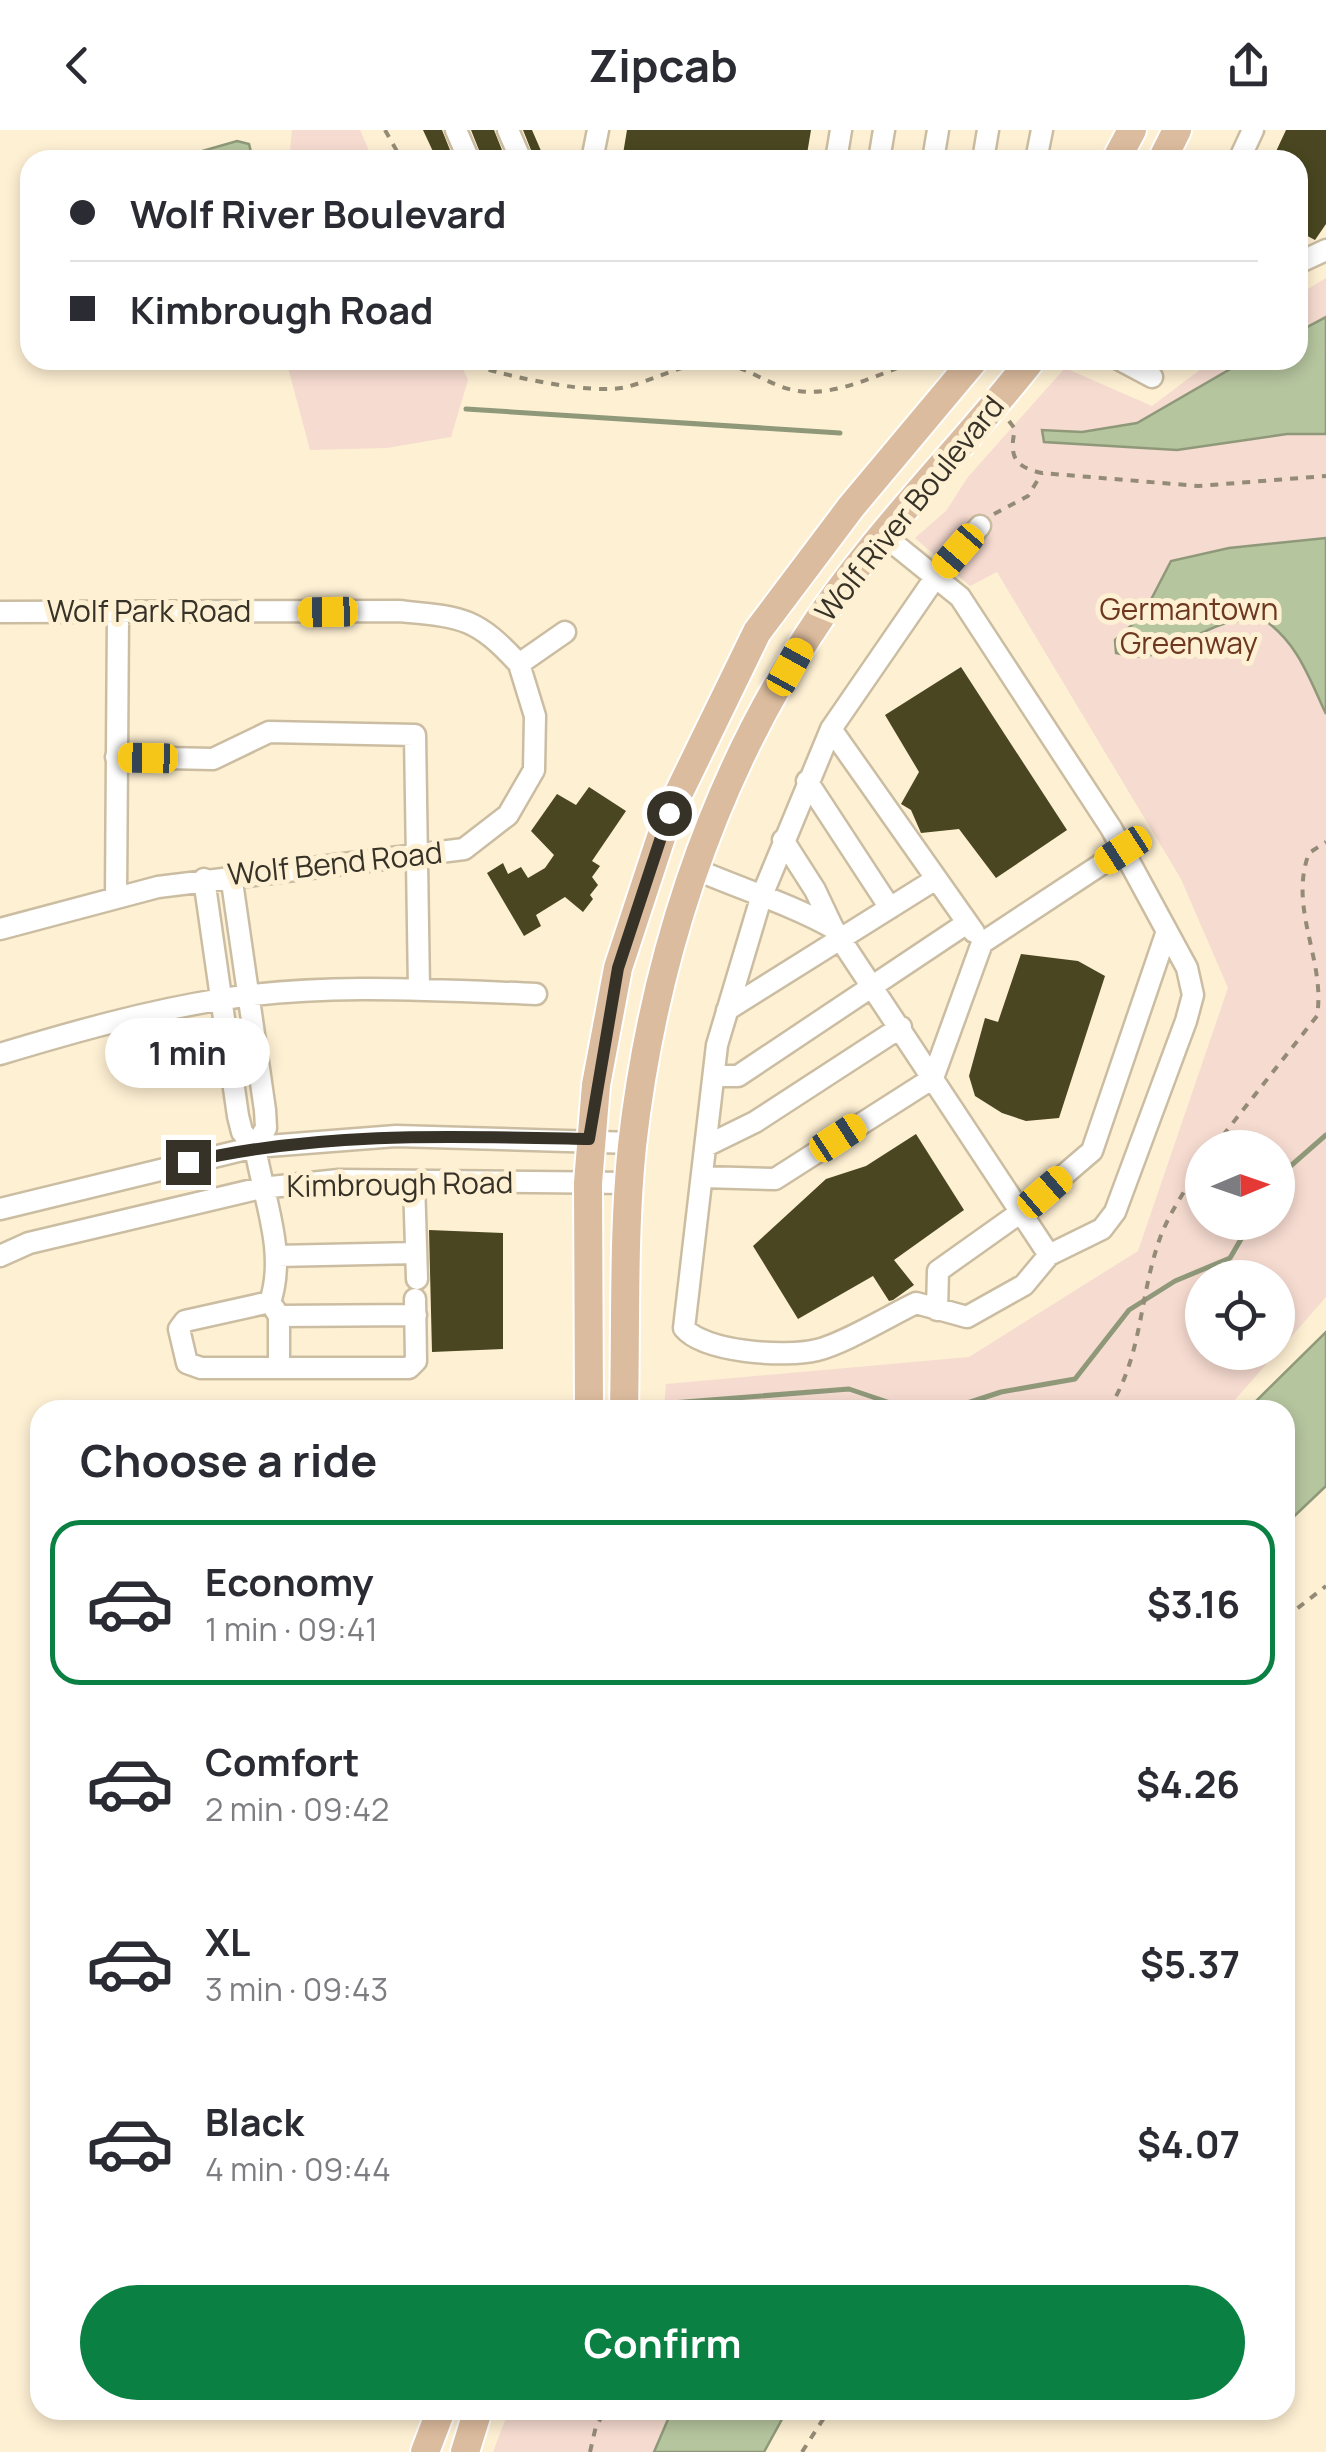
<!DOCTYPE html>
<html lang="en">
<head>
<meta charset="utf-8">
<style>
	body { margin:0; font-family:Manrope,sans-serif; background:#f2f2f3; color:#2b2b33; height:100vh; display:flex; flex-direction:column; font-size:38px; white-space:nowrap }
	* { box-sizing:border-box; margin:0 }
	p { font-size:32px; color:#7c7c81 }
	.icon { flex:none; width:55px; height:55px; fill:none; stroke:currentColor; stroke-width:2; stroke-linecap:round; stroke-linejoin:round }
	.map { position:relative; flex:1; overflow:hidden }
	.sheet { position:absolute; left:30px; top:1270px; width:1265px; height:1020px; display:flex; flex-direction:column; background:#fff; border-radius:30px; box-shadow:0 5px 15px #0003 }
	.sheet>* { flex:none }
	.hud { position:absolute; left:20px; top:20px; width:1288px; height:220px; border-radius:30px; box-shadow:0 5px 15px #0003; display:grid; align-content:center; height:220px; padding:0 50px; background:#fff }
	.needle { width:65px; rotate:88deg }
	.fabs { position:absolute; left:1185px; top:1000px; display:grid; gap:20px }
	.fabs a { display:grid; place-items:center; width:110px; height:110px; border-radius:50%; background:#fff; box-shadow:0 5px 15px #0003; font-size:50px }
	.end { position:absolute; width:45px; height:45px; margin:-22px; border:12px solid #373227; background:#fff; box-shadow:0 0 0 5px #fff }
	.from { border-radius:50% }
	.bubble { position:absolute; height:70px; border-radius:35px; background:#fff; box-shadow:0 5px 15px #0003; font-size:32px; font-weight:700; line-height:70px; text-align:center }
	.car { position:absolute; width:30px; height:60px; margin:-30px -15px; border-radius:12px; box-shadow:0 0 8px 2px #0007; background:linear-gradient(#f5c518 24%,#345 0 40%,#f5c518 0 76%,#345 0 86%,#f5c518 0) }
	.hud b { display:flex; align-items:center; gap:35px; height:95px; font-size:38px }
	.hud b+b { border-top:2px solid #e1e1e2 }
	.hud i { width:25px; height:25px; background:#2b2b33 }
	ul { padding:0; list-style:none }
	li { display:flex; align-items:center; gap:30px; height:165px; margin:0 20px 15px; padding:0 30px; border:5px solid transparent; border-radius:30px }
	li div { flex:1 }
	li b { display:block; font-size:38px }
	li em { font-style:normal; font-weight:700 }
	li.active { border-color:#0b8043 }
	li>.icon { width:90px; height:90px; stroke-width:1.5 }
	h2 { padding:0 50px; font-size:45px; line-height:120px }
	.action { display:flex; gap:20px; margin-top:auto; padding:20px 50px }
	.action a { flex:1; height:115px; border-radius:60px; background:#0b8043; color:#fff; font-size:40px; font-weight:700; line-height:115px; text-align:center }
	header { display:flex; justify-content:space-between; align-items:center; height:130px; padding:0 50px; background:#fff; font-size:45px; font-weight:700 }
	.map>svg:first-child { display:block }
	.green { fill:#f6dbd0; fill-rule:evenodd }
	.water { fill:#b5c59e; stroke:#8f997a; stroke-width:2.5 }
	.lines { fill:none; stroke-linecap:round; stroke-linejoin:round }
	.stream { stroke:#8f997a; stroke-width:5 }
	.building { fill:#494621 }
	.minor-casing { stroke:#cbbda2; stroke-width:25 }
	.major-casing { stroke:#fff; stroke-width:32 }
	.path { stroke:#948b77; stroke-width:4; stroke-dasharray:8 8; stroke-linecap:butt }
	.minor { stroke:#fff; stroke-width:20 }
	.major { stroke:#dcbc9e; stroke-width:28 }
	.route { stroke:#373227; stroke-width:12 }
	.labels { text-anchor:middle; stroke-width:10; stroke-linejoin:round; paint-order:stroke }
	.street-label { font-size:30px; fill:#373227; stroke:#fef0d3 }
	.park-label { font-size:30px; fill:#6e3720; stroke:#fef0d3 }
</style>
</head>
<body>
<header><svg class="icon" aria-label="back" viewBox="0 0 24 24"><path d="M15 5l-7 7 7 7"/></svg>Zipcab<svg class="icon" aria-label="share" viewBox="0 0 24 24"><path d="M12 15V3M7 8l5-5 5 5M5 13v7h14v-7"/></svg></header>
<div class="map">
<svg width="1326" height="2322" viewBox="0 0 1326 2322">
	<rect width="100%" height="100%" fill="#fef0d3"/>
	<path class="green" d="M292,0h68l13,30h-84z
		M1326,148v1019l-48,55v-74h-76v74h75l-51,58h-562l2,-26 303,-27 169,-106 90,-263 -47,-109 -184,-307 -27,14 -55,-48 31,-27 22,-34 97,-109 87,38 61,-46h85v-65zM1202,1018h76v74h-76z
		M286,230h173l9,20 -17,57 -64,11 -77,2z
		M509,2280h163l-18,42h-161z"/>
	<path class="water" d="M237,11l12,3 4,16h-82z
		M1326,187v117h-39l-110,16 -133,-8 -2,-12 40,2 55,-9 109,-63h52v-28z
		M1326,408v176c-17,-36 -28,-71 -63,-95 -12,1 -28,1 -40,5 -40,13 -60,42 -107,29l-1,-13 28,-25 28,-54 58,-13z
		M1326,1202v154l-41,39v-115h-38z
		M672,2280h115l-23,42h-110z"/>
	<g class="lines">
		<path class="stream" d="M466,279l374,24
			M1278,1047l48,-42
			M659,1274l190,-15 62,21
			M946,1280l55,-18 74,-13 54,-69 46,-29 55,-23 21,-36"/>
	</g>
	<path class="building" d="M423,0h19l12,30h-17z
		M471,0h23l12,30h-23z
		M523,0h9l13,30h-10z
		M627,0h184l-5,30h-184z
		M1286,0h40v94l-11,16 -17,-9v-71h-26z
		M961,537l106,163 -71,48 -37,-49 -38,4 -10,-23 -10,-6 18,-32 -34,-57z
		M589,657l37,24 -34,50 8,5 -8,11 6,8 -8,10 3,4 -10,13 -18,-15 -29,18 5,11 -17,10 -37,-63 16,-10 5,11 13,-7 7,11 17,-10 9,-13 -23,-24 26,-37 19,11z
		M1021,824l57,7 27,15 -46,142 -33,3 -24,-8 -27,-17 -6,-20 16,-58 13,4z
		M916,1004l48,76 -70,50 20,25 -21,15 -4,1 -16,-25 -75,43 -45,-73 73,-67 40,-13z
		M429,1100l74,3v116l-71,3z"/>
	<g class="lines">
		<defs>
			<path id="minor" d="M456,0l13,30
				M508,0l13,30
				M592,30l6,-30
				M836,30l5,-30
				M879,30l5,-30
				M933,30l5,-30
				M983,30l5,-30
				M1036,30l6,-30
				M1239,30l14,-30
				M1298,133l28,-13
				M1120,230l32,17
				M882,404l78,63 151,231 76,140 6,27 -7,26 -71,191 -13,17 -53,26
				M0,482l398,-1c63,6 77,5 121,53
				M831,599l143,203
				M116,627l97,2 56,-27 146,3 4,254
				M807,651l83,127
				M783,710l32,50 18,38
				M695,739c46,20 95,35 138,59l216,327 -25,30 -57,32 -51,-14c-27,13 -73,41 -99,47 -32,8 -113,2 -133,-22l33,-283 44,-147 70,-169 106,-154 43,-49
				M204,749l34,237 4,16 13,15 11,-19 -1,-18 -34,-235
				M116,766l2,-282
				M0,799l158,-42 306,-38 44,-34 26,-45 1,-54 -16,-52 46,-32
				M727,880l209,-131
				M0,924c73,-22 147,-43 223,-55 101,-16 210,-9 313,-5
				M714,946h24l229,-153
				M706,1016l49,-24 146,-95
				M255,1017c8,50 32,105 15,155l-85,19 -6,8 8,34 14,5h208l7,-7 -1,-62
				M703,1047l72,2 158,-101 49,-135 141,-93
				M414,1051l3,98
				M0,1079l255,-62 141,-11 237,7
				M0,1126l29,-13 232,-55 78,-8 290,3
				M276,1126l140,-3
				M274,1178l5,8v52
				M937,1180l1,-39 83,-59 71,-61 75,-220
				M279,1186l137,-1"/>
			<path id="major" d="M1116,30l16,-30
				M1162,30l15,-30
				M589,1280l-1,-227 8,-98 22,-117 51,-155 88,-181 94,-125 123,-147
				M624,1280c2,-88 -1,-177 8,-264 20,-179 77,-359 176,-510 64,-100 150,-183 223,-276
				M425,2322l16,-42
				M465,2322l13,-42"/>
		</defs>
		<use href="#minor" class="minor-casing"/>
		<use href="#major" class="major-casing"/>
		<path class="path" d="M385,0l17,30
			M477,230l6,8c32,10 111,27 143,19 29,-7 59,-25 88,-24 31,1 51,21 79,27 40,9 88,-17 125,-30
			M1009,291l6,8c-6,27 -1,38 27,44l156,13 128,-10
			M994,384l34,-18 14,-23
			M1213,1018l104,-132c9,-56 -29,-107 -8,-163l17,-11
			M1108,1280c35,-54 31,-114 52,-172 10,-27 27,-50 42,-75
			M1285,1488l41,-32
			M590,2322l6,-26 10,-16
			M802,2322l27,-42"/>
		<use href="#minor" class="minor"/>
		<use href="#major" class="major"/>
	</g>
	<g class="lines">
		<path class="route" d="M188,1032c133,-31 266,-26 401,-23l29,-171 51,-155"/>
	</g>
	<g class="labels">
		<g class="street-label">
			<text transform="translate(910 379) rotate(-51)" y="10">Wolf River Boulevard</text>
			<text x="149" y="492">Wolf Park Road</text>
			<text transform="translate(335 734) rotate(-6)" y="10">Wolf Bend Road</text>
			<text transform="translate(400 1055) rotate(-1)" y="10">Kimbrough Road</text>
		</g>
		<g class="park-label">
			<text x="1189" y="490">Germantown<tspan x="1189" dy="34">Greenway</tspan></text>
		</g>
	</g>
</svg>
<div class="fabs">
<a><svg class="needle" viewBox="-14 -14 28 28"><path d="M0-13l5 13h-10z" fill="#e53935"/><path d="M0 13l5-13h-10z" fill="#7c7c81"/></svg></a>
<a><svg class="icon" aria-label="locate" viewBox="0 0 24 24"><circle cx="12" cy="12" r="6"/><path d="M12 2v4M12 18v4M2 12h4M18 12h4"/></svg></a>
</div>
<i class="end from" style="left:669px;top:683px"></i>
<i class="end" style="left:188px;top:1032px"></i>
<div class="bubble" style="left:105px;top:888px;width:165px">1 min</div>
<i class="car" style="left:958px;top:421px;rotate:221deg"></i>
<i class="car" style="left:328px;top:482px;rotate:269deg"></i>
<i class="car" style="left:790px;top:537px;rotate:29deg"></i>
<i class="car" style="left:148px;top:628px;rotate:271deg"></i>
<i class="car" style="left:1123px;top:720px;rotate:237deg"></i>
<i class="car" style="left:838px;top:1008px;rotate:57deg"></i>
<i class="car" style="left:1045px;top:1062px;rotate:49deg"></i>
<div class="hud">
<b><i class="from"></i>Wolf River Boulevard</b>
<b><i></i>Kimbrough Road</b>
</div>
<section class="sheet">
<h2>Choose a ride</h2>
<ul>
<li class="active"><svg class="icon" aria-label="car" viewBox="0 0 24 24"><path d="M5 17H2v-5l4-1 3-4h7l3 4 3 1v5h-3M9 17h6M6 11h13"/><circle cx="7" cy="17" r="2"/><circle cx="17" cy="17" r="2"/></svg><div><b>Economy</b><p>1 min · 09:41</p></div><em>$3.16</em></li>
<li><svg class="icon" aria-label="car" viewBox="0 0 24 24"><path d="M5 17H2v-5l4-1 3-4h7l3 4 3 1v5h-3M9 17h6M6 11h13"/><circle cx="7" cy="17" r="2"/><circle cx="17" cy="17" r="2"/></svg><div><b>Comfort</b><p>2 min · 09:42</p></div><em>$4.26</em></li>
<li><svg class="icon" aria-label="car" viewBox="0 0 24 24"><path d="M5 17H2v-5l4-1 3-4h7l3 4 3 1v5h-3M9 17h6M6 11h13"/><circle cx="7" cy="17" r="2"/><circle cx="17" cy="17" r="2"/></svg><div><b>XL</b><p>3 min · 09:43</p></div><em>$5.37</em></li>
<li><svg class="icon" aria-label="car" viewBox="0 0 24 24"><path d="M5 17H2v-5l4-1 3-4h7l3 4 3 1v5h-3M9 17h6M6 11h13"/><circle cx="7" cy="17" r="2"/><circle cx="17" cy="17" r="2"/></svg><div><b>Black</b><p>4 min · 09:44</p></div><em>$4.07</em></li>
</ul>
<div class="action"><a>Confirm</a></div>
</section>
</div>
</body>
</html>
